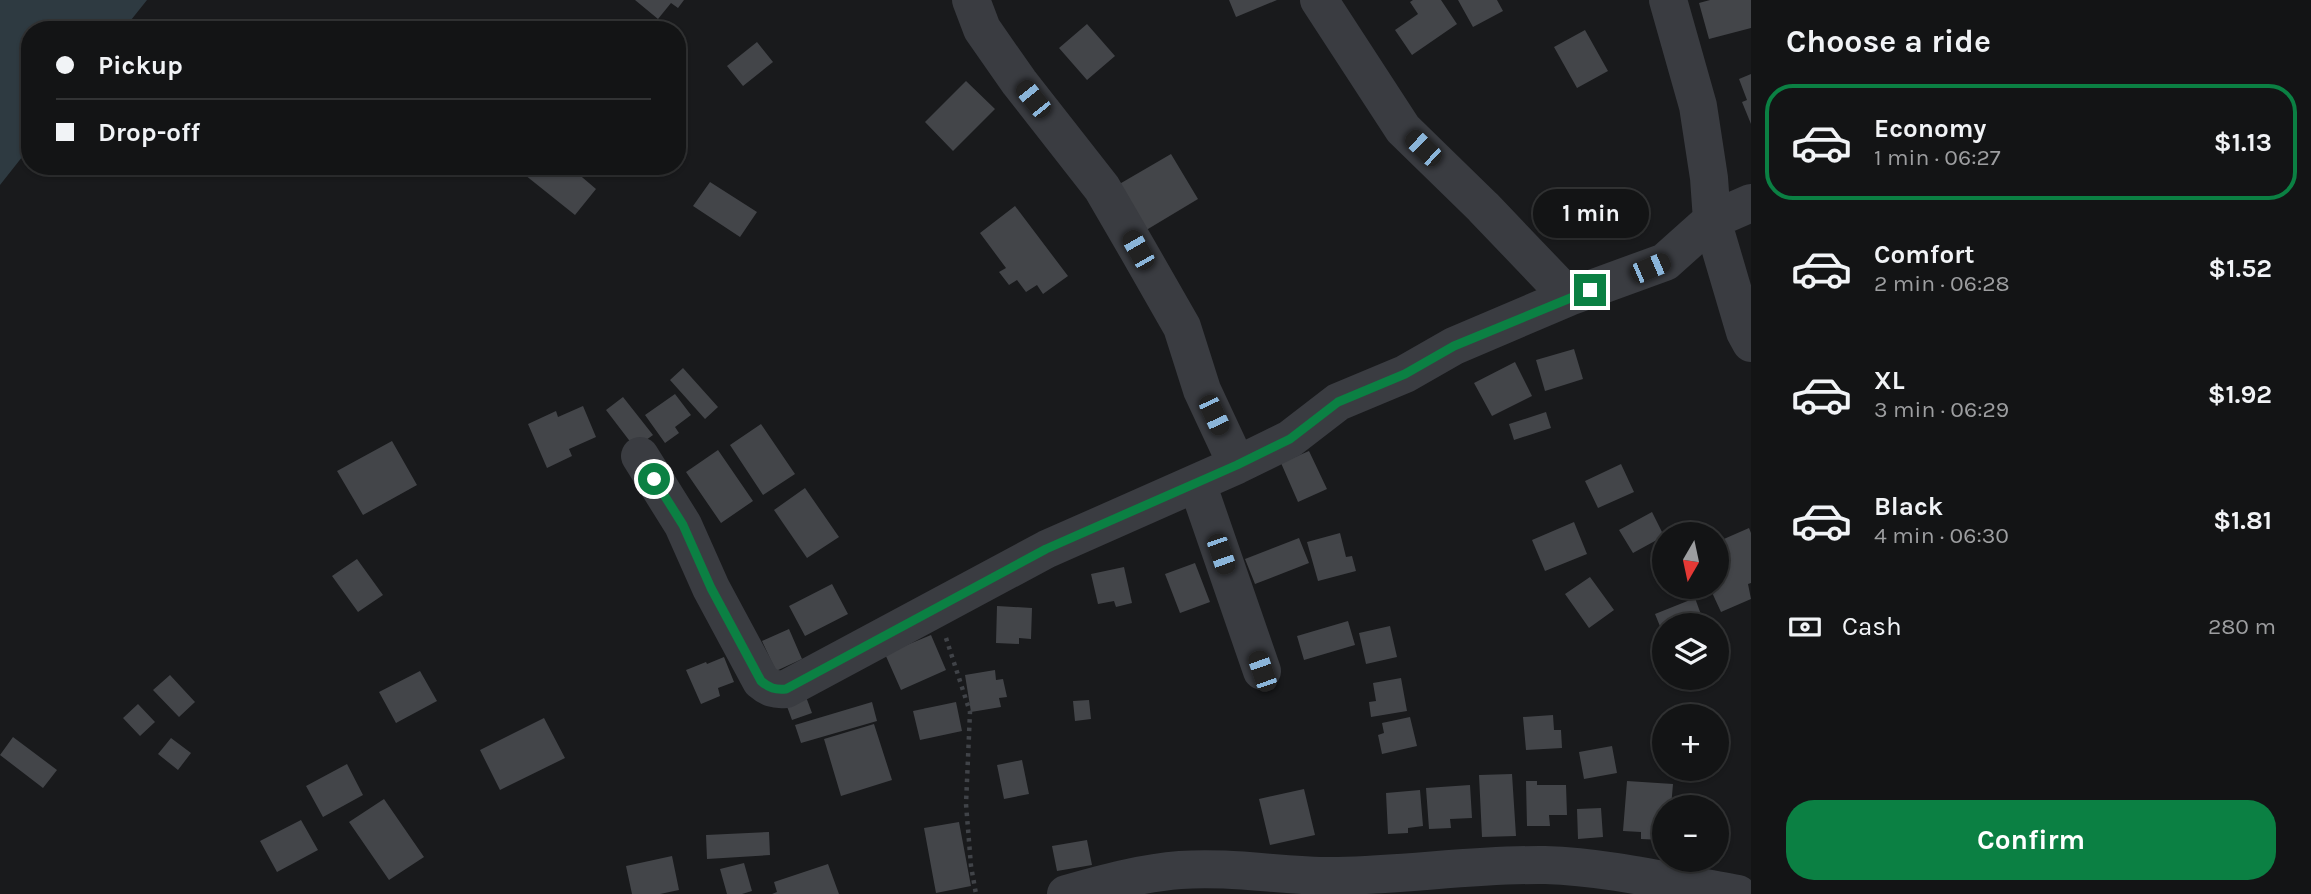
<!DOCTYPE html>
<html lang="en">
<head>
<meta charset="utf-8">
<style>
	body { margin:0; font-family:Karla,sans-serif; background:#1c1d1e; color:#f1f3f6; height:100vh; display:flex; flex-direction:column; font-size:26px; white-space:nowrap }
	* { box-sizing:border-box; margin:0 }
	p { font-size:23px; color:#9d9ea0 }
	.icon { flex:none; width:38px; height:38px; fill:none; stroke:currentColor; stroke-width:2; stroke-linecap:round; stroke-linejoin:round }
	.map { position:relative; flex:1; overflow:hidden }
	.details { display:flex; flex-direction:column; background:#131415; width:560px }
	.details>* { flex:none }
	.guide { position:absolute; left:21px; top:21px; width:665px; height:154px; border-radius:28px; box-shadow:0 2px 5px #0004,0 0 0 2px #323334; display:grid; align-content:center; height:154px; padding:0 35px; background:#131415 }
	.needle { width:46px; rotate:189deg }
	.buttons { position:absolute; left:1652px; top:522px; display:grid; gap:14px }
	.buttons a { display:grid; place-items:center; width:77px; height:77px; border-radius:50%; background:#131415; box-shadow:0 2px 5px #0004,0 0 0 2px #323334; font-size:35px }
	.end { position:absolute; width:32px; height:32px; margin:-16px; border:9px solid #0b8043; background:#fff; box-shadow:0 0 0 4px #fff }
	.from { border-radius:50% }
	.bubble { position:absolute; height:49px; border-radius:24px; background:#131415; box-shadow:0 2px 5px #0004,0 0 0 2px #323334; font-size:23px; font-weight:700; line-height:49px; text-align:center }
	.car { position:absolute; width:21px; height:42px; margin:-21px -10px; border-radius:9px; box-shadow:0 0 5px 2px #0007; background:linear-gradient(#222 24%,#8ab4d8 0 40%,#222 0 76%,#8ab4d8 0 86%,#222 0) }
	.guide b { display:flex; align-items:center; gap:24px; height:66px; font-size:26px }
	.guide b+b { border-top:2px solid #323334 }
	.guide i { width:18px; height:18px; background:#f1f3f6 }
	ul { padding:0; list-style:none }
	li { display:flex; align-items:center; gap:21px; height:116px; margin:0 14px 10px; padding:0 21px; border:4px solid transparent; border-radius:28px }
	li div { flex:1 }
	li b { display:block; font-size:26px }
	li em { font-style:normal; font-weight:700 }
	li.current { border-color:#0b8043 }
	li>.icon { width:63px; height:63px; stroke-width:1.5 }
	h2 { padding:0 35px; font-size:32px; line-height:84px }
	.pay { display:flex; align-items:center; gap:18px; height:77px; padding:0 35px; font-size:26px }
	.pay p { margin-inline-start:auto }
	.action { display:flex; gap:14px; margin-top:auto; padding:14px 35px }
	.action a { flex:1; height:80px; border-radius:28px; background:#0b8043; color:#fff; font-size:28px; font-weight:700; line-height:80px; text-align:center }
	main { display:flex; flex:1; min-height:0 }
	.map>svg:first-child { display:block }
	.water { fill:#2e3a41 }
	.building { fill:#434549 }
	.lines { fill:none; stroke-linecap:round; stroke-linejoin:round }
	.path { stroke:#404348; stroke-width:4.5; stroke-dasharray:3.5 5; stroke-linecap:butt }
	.minor { stroke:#3a3c41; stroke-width:38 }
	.route { stroke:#0b8043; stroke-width:9 }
</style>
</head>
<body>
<main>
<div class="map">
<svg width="1751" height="894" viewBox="0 0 1751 894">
	<rect width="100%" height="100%" fill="#191a1c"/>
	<path class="water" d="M0,0h147l-24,30h-93v117l-30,38z"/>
	<path class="building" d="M635,0h49l-6,8 -7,-5 -13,16z
		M1229,0h48l-41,17z
		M1413,0h28l16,24 -45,31 -17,-25 23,-16 -8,-12z
		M1458,0h39l6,11 -30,16z
		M1710,0h41v28l-42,11 -10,-36z
		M1087,24l28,32 -28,24 -28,-32z
		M1585,30l23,41 -31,17 -23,-41z
		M757,42l16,20 -30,24 -16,-20z
		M1751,74v50l-9,-22 5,-2 -8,-21z
		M966,81l29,28 -42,42 -28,-29z
		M1171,154l27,45 -55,33 -27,-46z
		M532,166h37l27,23 -21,26 -50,-40z
		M710,182l47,30 -17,25 -47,-31z
		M1015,206l53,70 -25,18 -6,-9 -11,7 -9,-12 -8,5 -10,-13 7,-4 -26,-35z
		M1574,349l9,30 -38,12 -9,-31z
		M1515,362l17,34 -40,20 -18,-33z
		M683,368l35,39 -13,12 -35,-39z
		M675,394l16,21 -16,12 4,6 -14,10 -20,-28z
		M623,397l30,38 -18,13 -29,-38z
		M583,406l13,31 -27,12 3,7 -25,12 -19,-44 28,-13 2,6z
		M1546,412l5,16 -37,12 -5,-16z
		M761,424l34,50 -32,21 -33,-50z
		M392,441l25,44 -54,30 -26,-44z
		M718,450l35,51 -32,22 -35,-51z
		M1309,451l18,38 -29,13 -17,-39z
		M1621,464l13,28 -36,16 -13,-27z
		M805,488l34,49 -32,21 -33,-48z
		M1652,512l12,24 -31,17 -14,-23z
		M1574,522l13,32 -42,17 -13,-31z
		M1749,528l2,5v50l-3,1 3,15 -30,13 -12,-26h8v-44z
		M1340,533l6,24 6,-1 4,15 -38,10 -11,-39z
		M1299,538l10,25 -54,21 -10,-25z
		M357,559l26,36 -25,17 -26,-36z
		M1195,563l15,39 -30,11 -15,-39z
		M1124,567l8,36 -16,4 -2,-6 -16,3 -7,-30z
		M1590,577l24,33 -25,18 -24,-34z
		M832,584l16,30 -43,22 -16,-30z
		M1695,598l9,25 -40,2v11l-9,-22z
		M997,606l35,2 -1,31 -12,-1v6l-23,-1z
		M1348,621l7,24 -51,15 -7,-24z
		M1390,626l7,31 -31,7 -7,-31z
		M789,629l13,30 -26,12 -14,-30z
		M931,635l15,35 -45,20 -16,-36z
		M724,657l10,25 -16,6 2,8 -19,8 -15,-34 20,-8 1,2z
		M995,670l1,10 7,-1 4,18 -8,1 2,9 -30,5 -6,-37z
		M420,671l17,30 -41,22 -17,-31z
		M170,675l25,27 -16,15 -26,-27z
		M1401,678l6,33 -36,6 -2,-15 7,-1 -3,-18z
		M802,686l10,27 -20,7 -10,-27z
		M1089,700l2,19 -16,2 -2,-20z
		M872,702l5,19 -76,22 -6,-18z
		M956,702l6,29 -42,9 -7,-29z
		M138,704l17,18 -15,14 -17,-18z
		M1553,715l1,15h7l1,18 -36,2 -3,-33z
		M1410,717l7,29 -35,8 -4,-19 6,-2 -2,-10z
		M544,718l21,40 -65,32 -20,-40z
		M874,724l18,56 -51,16 -17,-57z
		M13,737l44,33 -14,18 -43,-33z
		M171,738l20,15 -13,17 -20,-16z
		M1612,746l5,27 -33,6 -5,-27z
		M1022,760l7,34 -25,5 -7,-34z
		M347,764l16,31 -40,22 -17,-31z
		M1512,774l4,62 -34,1 -3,-62z
		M1526,781h11v4h29l1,30h-18l1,11h-23z
		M1627,781l46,3 -2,23h-7l-1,33 -22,-1v-7l-18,-1z
		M1470,785l2,33 -22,1 1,9 -22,1 -3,-41z
		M1304,789l11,46 -45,10 -11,-46z
		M1420,790l3,36 -15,2v5l-20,1 -2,-41z
		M384,799l40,58 -35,23 -40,-58z
		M1601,808l2,29 -25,2 -1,-30z
		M301,820l17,30 -41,22 -17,-31z
		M959,822l12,64 -35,7 -12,-65z
		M769,832l1,23 -63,4 -1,-24z
		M1087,840l5,25 -35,6 -5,-25z
		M672,856l7,34 -19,4h-28l-6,-28z
		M744,863l8,28 -10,3h-15l-7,-25z
		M828,864l11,30h-67l5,-2 -3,-10z"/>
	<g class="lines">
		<path class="path" d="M946,638l24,74 -4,92 5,62 5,28"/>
		<path class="minor" d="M971,0l11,29 37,53 83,106 36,62 44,77 20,63 35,75
			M1319,0l84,129 80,78 86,90
			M1751,203l-39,17 33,112 6,11
			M640,456l43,69 28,63 50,93c8,7 14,9 25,8l261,-140 190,-84 53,-26 48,-37 67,-28 49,-28 115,-49 96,-35 47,-42 -3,-42 -11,-72 -30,-106
			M1197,483l65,188
			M1066,894c37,-10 75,-21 114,-24 53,-4 106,7 158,6 69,-1 138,-12 207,-11 65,2 129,18 193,29"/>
	</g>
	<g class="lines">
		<path class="route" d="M654,479l29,46 28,63 50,93c8,7 14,9 25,8l260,-140 191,-84 53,-26 48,-37 67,-28 49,-28 136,-56"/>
	</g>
</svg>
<div class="buttons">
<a><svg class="needle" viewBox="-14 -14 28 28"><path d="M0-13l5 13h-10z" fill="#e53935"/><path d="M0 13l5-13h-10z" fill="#9d9ea0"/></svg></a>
<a><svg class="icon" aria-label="layers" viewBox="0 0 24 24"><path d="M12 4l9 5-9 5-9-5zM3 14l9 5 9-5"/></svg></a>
<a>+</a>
<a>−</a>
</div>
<i class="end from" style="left:654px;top:479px"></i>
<i class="end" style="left:1590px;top:290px"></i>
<div class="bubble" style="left:1533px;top:189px;width:116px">1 min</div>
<i class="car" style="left:1033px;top:99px;rotate:321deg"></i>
<i class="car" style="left:1423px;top:148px;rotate:314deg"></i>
<i class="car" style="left:1138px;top:250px;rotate:330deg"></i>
<i class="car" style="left:1650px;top:268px;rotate:67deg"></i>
<i class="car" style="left:1214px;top:415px;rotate:155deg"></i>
<i class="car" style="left:1221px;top:554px;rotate:161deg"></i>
<i class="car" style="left:1262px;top:671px;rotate:341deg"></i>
<div class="guide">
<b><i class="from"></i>Pickup</b>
<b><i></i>Drop-off</b>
</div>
</div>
<section class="details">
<h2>Choose a ride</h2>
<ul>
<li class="current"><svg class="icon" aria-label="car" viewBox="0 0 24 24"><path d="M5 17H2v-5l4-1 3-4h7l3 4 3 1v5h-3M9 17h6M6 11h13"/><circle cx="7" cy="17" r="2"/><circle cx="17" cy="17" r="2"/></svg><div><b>Economy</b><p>1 min · 06:27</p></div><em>$1.13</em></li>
<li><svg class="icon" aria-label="car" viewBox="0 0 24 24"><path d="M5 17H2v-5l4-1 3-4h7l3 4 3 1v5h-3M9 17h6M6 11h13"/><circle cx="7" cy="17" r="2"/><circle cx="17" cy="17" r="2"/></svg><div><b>Comfort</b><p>2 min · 06:28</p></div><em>$1.52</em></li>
<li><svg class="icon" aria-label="car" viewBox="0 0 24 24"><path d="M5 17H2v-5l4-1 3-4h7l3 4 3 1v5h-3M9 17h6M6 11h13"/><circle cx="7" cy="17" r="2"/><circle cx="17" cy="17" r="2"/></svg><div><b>XL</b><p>3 min · 06:29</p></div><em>$1.92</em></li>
<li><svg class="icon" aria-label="car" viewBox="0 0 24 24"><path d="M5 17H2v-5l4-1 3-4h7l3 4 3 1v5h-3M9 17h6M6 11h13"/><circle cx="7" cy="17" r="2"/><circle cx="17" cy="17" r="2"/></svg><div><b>Black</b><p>4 min · 06:30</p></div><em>$1.81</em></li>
</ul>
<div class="pay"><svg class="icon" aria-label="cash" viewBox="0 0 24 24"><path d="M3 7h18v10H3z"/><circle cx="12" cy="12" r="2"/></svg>Cash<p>280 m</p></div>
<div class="action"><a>Confirm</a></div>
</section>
</main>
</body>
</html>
